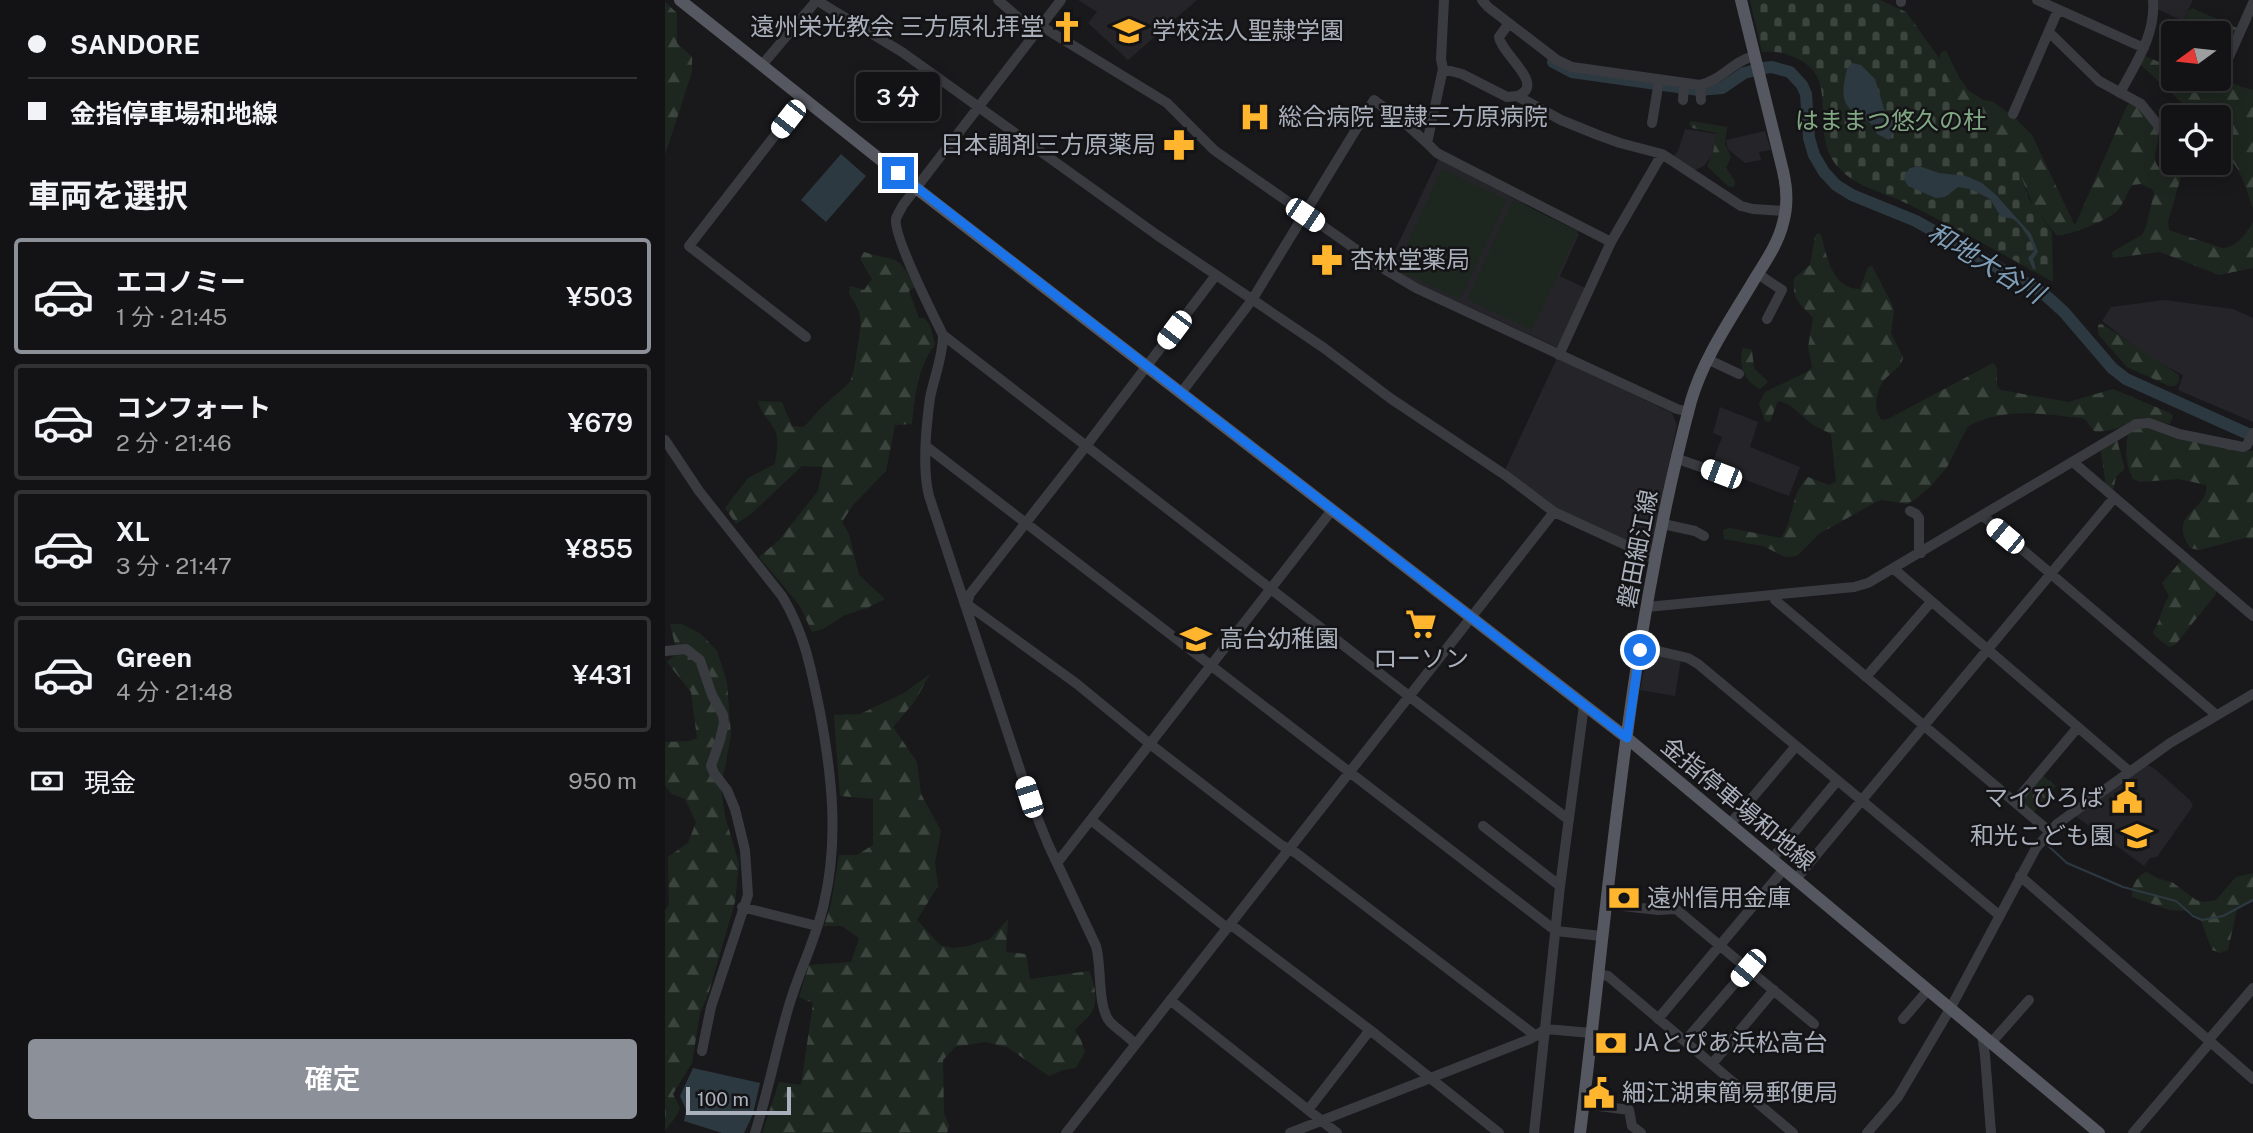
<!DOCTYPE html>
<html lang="ja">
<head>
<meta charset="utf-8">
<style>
	body { margin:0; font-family:"Public Sans","Noto Sans JP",sans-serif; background:#1c1c1e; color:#f1f3f6; height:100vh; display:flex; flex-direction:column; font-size:26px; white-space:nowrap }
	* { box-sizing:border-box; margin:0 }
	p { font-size:23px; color:#9d9ea0 }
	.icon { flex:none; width:38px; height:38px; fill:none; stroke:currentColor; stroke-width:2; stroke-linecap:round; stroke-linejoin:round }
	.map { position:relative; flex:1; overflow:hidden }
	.drawer { display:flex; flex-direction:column; background:#131315; width:665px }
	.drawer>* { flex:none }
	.top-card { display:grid; align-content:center; height:154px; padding:0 28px; background:#131315 }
	.needle { width:46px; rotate:255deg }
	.controls { position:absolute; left:1496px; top:21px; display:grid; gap:14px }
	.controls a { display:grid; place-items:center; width:70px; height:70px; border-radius:7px; background:#131315; box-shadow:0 4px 18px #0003,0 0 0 2px #323234; font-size:35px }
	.scale { position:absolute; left:21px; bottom:18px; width:105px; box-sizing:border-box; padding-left:7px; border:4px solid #aab0bc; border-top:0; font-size:19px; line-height:24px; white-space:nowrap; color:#aab0bc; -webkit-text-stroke:5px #141417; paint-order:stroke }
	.end { position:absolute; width:32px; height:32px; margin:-16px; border:9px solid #1a73e8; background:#fff; box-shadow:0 0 0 4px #fff }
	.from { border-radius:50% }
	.bubble { position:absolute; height:49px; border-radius:7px; background:#131315; box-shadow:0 4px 18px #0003,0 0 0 2px #323234; font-size:23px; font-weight:600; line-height:49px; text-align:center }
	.car { position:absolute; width:21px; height:42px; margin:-21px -10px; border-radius:9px; box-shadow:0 0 5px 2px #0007; background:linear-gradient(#fff 24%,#345 0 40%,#fff 0 76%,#345 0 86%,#fff 0) }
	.top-card b { display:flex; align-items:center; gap:24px; height:66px; font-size:26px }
	.top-card b+b { border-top:2px solid #323234 }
	.top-card i { width:18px; height:18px; background:#f1f3f6 }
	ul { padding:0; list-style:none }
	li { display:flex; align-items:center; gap:21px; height:116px; margin:0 14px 10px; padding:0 14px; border:4px solid #323234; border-radius:7px }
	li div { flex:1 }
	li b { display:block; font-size:26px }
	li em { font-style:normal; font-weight:600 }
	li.current { border-color:#8c9099 }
	li>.icon { width:63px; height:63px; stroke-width:1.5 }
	h2 { padding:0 28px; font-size:32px; line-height:84px }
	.pay { display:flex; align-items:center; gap:18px; height:77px; padding:0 28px; font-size:26px }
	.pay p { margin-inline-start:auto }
	.action { display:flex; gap:14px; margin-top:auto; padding:14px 28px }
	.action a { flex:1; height:80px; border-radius:7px; background:#8c9099; color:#fff; font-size:28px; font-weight:600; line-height:80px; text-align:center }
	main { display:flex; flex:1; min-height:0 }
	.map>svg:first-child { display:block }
	.built { fill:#252529 }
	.grass { fill:#1e271f }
	.forest { fill:url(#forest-firs) }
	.cemetery { fill:url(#cemetery-stones) }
	.park { fill:url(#park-crowns) }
	.water { fill:#2d3941 }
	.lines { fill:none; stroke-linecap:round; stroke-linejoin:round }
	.stream { stroke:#2d3941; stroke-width:2 }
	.river { stroke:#2d3941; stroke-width:12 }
	.minor { stroke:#3a3b41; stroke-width:10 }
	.major { stroke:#555860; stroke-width:12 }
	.route { stroke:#1a73e8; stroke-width:9 }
	.labels { text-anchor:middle; stroke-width:5; stroke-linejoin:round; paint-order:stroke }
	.poi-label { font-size:24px; fill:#aab0bc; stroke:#141417; text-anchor:start }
	.park-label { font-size:24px; fill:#80a882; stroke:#141417 }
	.street-label { font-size:24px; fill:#aab0bc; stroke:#141417 }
	.water-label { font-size:26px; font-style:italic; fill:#7f9fb9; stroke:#141417 }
</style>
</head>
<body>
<main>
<section class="drawer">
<div class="top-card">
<b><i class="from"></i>SANDORE</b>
<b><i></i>金指停車場和地線</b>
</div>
<h2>車両を選択</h2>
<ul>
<li class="current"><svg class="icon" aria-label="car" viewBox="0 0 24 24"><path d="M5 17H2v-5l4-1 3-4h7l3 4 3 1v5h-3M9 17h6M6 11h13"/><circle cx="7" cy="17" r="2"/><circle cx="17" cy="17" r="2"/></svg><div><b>エコノミー</b><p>1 分 · 21:45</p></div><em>¥503</em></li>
<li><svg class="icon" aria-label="car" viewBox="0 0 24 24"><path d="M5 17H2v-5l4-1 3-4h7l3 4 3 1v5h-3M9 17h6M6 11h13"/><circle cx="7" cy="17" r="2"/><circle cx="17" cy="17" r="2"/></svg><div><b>コンフォート</b><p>2 分 · 21:46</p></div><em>¥679</em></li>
<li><svg class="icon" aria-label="car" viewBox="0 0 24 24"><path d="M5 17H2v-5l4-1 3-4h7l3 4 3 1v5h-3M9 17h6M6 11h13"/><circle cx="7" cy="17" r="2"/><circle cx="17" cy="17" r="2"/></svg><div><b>XL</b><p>3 分 · 21:47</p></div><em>¥855</em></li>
<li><svg class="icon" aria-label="car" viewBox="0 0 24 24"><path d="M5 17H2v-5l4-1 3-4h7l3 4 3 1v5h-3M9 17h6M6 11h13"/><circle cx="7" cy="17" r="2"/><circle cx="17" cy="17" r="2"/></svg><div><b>Green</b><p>4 分 · 21:48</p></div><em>¥431</em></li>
</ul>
<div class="pay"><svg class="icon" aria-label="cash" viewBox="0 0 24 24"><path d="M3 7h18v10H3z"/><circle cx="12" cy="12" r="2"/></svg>現金<p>950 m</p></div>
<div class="action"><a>確定</a></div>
</section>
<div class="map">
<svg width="1588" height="1133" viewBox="0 0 1588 1133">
	<defs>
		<pattern id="forest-firs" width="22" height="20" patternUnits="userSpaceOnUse" patternTransform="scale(1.75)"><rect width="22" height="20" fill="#1e271f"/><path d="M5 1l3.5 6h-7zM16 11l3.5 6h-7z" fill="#3c443e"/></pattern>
		<pattern id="cemetery-stones" width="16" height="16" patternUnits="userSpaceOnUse" patternTransform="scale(1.75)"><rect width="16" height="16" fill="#1e271f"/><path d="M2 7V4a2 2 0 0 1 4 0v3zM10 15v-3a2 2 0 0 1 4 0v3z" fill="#3c443e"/></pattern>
		<pattern id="park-crowns" width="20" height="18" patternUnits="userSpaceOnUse" patternTransform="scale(1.75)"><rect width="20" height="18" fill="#1e271f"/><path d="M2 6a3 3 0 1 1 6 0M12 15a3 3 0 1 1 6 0" fill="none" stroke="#3c443e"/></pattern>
	</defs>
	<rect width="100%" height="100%" fill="#19191c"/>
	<path class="built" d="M413,0h119l-69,60 -40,-37 9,-11z
		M1491,0h37l-10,21 -26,-12z
		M1020,129l32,5 -5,21 -8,11 -11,5 -20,-14 5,-6z
		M1100,131l6,19 -12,2 2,8 -16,3 -17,-14 -2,-9z
		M774,158l140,76 -19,42 25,12 -26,60 -144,-66 -27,-17z
		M1499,300l69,9 20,9v104l-75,-32 5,-15 -36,-19 -45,-35 9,-14z
		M892,358l115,55 5,12 -27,130 -96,-45 -50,-38z
		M1055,407l38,15 -8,25 50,20 -11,29 -65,-24 1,-3 -13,-5 10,-27 -9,-4z
		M983,651l33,8 -6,37 -35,-6z
		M1480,764l9,4 36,32 3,6 -36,51 -7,1 -6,8 -70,-51z"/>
	<path class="grass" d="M777,169l65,31 -47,99 -65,-30z
		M848,200l65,31 -46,99 -65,-31z"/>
	<path class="forest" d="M0,2l12,11v30l15,14v15l-27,83z
		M1527,8l45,20 -16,45c6,10 20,14 32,17v118c-8,-21 -12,-46 -34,-56v-35h-46v7l-2,-4c4,-5 11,-10 11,-17l-42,-39 5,-8 14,6h5l9,-19v36h46v-46h-41l10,-22z
		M1281,51l14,28 8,11 15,10 10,2 21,15 18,18 42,89 2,-1 51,-117 3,-3 5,1c6,7 18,17 22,26 6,14 -12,29 7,42l13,-7 6,5 -15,51 1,9 53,18c13,1 25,-15 31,-26v46l-34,7 -59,-23 -47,6 -1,-6 30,-17 4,-8 8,-34 -2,-4 -11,-5 -9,1c-5,8 -8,18 -14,25 -7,9 -51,27 -62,25l-22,-28 -16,-37 -7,-10 -52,-55 -20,-47 3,-6z
		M1026,121l36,6 -2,17 6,13 -5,11 9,13 -1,6 -6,-1 -21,-20 6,-14 4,-19 -25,-5 -3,-4z
		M1153,233l3,2c6,22 11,54 39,54l8,-22 4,-1 20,38 2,7 -3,22 12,24c-2,13 -14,15 -21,26 -6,10 -9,29 0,37l6,-1 105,-56 4,5v18l4,4 67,12 45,-13 57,24 3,3 -3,8c-9,-1 -18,-7 -27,-6 -9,0 -14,5 -21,8 -8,4 -20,6 -28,5l-9,-12 -3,-1c-43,-4 -73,-11 -114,8l-21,41 -17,20 -16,13 -7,4 -25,-4 -6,2 -57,32 -22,22 -12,1 -22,-11 -39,-7 -1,-9 6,-2 52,10c13,-18 9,-44 27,-61l21,8 7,-3 -5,-48 -18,-9 -22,-19 -11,-5 -3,2 -7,19 -5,-1 -6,-17 6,-12 44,-21 3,-4 -4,-20 5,-29c-13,-16 -21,-16 -19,-40l16,-13 5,-29z
		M199,252c34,11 32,-1 51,35l-6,4 10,27h5l6,7 5,20c-18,22 -20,52 -23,79l-17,1 -9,46 -33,34 -11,17 7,12 10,41 26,24 -18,9 -22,7 -22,14 -11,3 -12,-26 -41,-49 20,-17 39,-49 5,-24 -21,-1 -50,47 -16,11 -11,-16 23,-30 27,-14c1,-11 4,-21 1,-31 -4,-12 -16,-19 -18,-32l24,1 10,24 12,1 15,-17 31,-28 4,-13 7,-44 -2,-14 -10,-18 1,-7 14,4 8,-11 -12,-20z
		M1437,324l77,51v7l-4,4h-6l-42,-19 -29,-33v-9z
		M1078,348l9,2 2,18 14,14 -8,7c-15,-7 -23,-24 -17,-41z
		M1478,426l97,24 13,1v88l-8,-1 -46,12 -9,-2c-24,-36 20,-38 16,-63l-27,-6 -38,3 -8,-3c-7,-14 -9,-32 -4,-47z
		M1452,440l7,26v4l-8,6 -3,16 -7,-5 -5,-36z
		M1515,562h4l32,28v4l-41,51 -6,2 -14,-11 -2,-4c8,-12 8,-24 16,-36l-7,-13z
		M5,624h12l19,10 16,17 10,31 4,53 -10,53 4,28 14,48 -4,38 -27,93 -8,18 -8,50 -19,31 7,14 -5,10 -10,12v-219l4,-7 -1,-47 20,-14 8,-21 -11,-23 -13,-5 -7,-8v-44l24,-1 8,-3 -6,-46 -24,-30 10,-9z
		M265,674l-15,27 -22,26 24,35 4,32 20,37 -6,31 3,24 -21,34 23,25 13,3 15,-2 22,-7 18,-20 -2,33 20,2 4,25 59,-8c6,14 11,34 -1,46 -4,5 -9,8 -13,13l6,10 4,12 -9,16 -13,2 -14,6 -42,-29 -22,-5 -30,5 -12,13 1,53 5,13 -2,7h-185l17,-51 22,3 12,-82 -14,-6 10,-32 42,-3 8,-24 -17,-12h-18l7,-22 8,-49h18l16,-10v-46l-33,-3 -6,-81 26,-1 44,-21z
		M1482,872l12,7 13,3 24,18 8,2 12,-2 20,-23 17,-4v26l-16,10 -9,41 -8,3 -8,-3 -12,-32 -12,-7 -18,-1 -38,-13c-2,-9 6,-23 15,-25z"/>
	<path class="cemetery" d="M1085,0h130l26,12 33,46 20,47 52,55 7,10 11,29 23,33 1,50c-47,-26 -93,-52 -141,-76 -24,-13 -56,-18 -74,-39 -31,-36 4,-87 -40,-108 -13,-7 -22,-8 -36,-7z"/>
	<path class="park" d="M1376,774l15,12 -23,27 -14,-11z"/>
	<path class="water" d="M1187,63l9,2 14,14 9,30 13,16 -8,15 -12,-6c-8,-24 -38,-15 -33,-50 2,-9 1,-15 8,-21z
		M176,154l25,22 -40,46 -25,-22z
		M1254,166l20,7 27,3 16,7 14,12 35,39 7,18 -5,7 3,10h-3l-5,-11 6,-7c-1,-9 -13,-27 -21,-32 -1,-1 -10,-2 -12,-2l-11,-18 -20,-10 -12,-2 -13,10 -9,1 -28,-12 -4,-7 1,-5 5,-6z
		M28,1068l67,15 -7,31 -9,19h-22l-38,-12 2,-11 -6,-14z"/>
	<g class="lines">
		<path class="stream" d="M1380,843l22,20 56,24 53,14 17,15 9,4 21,-4 30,-16
			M0,1110v6"/>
		<path class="river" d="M888,62l19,10 127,18 23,-2 22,-15 20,-5 8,-1 18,5 12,13 4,9 3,44 5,17 10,17 12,13 16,10 64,26 127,72 21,19 48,56 14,11 127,57"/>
		<path class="minor" d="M151,0l86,52 255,183 167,113 66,50 115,77 49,37 102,47
			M333,0l38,33
			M396,0l-158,205c-2,4 -6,10 -7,14 -3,16 38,98 47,116l626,485
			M817,0l6,7 69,53 15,7 128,18c22,-5 33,-24 54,-29
			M1372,0l107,48
			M1236,2v-2
			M844,23l-10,14c3,18 48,48 18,59
			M376,26l126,77 47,47 170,119 32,19 261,121 12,3
			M1383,34l5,2 46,45 42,23 25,31 7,4
			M97,65l55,-65
			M1559,68l29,-65
			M778,69l19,5 45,23 10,-1 44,24 37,15 22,8 42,11 79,52 12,3 32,2
			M1035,85l1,15
			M1455,93c15,-29 36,-58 33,-93
			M139,98l-115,148 117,91
			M1018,100l1,-16
			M1348,114l45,-104
			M987,123l7,-42
			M762,143l10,10 174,89 -52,113
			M946,242l51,-88
			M1093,274l24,16 -15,29
			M551,275l-130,171 -116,148 -2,6 -4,2 113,82 73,60 131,101 15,8 240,183
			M278,335c0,22 -9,42 -13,63 -4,29 -8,70 -1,98l100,301 19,47 48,102c6,20 1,61 14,76 8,8 18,14 25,22
			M1042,359l32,15
			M516,393l71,-93 122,-200 32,24 21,19 16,-74 -2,-10 3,-59
			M0,440l34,51 83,105c23,38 29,73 38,116 12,64 19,127 4,191 -8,37 -26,70 -36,106 -12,41 -20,83 -33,124
			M262,447l629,484 45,5
			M1013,459l43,15
			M1408,462l180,154
			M1245,511l6,3 3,4v32l2,3
			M1318,516l230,196 3,4
			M998,524l32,7 9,5
			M1229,569l236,203
			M1110,595v5l274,231
			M982,607l207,-20 14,-4 268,-159 13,-1 30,11 64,13 4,-2 6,-12
			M976,647l47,11 10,6 301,251
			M0,651l21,-2 14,11 12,35 11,20 1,8 -4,17 -9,26 3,7 13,17 8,19 10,41 3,45 -37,112 -9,44
			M1201,677l65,-75
			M1350,802l63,-75
			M426,820l136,108
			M1065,824l66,-78
			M818,826l77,60
			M1107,859l65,-78
			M392,863l275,-353
			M1355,876l233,203
			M1131,879l318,-381
			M941,904l52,6 18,-1 138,115
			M77,907l75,19
			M565,924l140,106 129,103
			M932,974l11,2 185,157
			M505,1000l167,133
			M993,1019l126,-150
			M1238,1019l25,-29
			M1317,1035l3,20 6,78
			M1020,1041l63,-73
			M1326,1043l38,-43
			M1047,1064l62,-74
			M919,1104l45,6 3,16 9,7
			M643,1110l62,-80
			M401,1133l488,-621
			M625,1133l240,-94 16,-10 45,4
			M869,1133l26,-247 24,-181
			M1202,1133l31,-36 52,-88 86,-161 21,-24 113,-81 83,-49
			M1468,1133l74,-87 5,-10 41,-48"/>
		<path class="major" d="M15,0l236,188 711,550 472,395
			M915,1133c30,-244 47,-493 111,-732 13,-44 40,-82 63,-121 11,-18 24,-36 29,-57 5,-17 4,-35 0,-52l-42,-171"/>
	</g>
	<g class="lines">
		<path class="route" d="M233,173l729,565 13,-88"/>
	</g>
	<defs>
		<symbol id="church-bare" viewBox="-9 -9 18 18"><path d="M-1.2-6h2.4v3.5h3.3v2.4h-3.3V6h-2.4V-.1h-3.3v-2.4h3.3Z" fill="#ffb52d" stroke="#141417" stroke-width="2.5" paint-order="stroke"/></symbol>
		<symbol id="university-bare" viewBox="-9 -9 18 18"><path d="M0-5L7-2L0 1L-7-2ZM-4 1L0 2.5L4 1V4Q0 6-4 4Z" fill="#ffb52d" stroke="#141417" stroke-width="2.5" paint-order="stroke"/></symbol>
		<symbol id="hospital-bare" viewBox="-9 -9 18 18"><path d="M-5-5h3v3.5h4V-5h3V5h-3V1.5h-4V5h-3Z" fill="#ffb52d" stroke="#141417" stroke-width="2.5" paint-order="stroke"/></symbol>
		<symbol id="pharmacy-bare" viewBox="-9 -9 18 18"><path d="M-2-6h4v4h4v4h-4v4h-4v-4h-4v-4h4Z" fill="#ffb52d" stroke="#141417" stroke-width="2.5" paint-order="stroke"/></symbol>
		<symbol id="supermarket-bare" viewBox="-9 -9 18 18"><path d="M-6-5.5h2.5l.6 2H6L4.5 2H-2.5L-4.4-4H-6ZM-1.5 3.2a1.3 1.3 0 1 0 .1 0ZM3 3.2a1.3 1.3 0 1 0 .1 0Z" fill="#ffb52d" stroke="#141417" stroke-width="2.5" paint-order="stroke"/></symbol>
		<symbol id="school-bare" viewBox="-9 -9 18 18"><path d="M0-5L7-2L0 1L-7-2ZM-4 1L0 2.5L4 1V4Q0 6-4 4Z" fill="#ffb52d" stroke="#141417" stroke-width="2.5" paint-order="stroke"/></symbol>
		<symbol id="civic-bare" viewBox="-9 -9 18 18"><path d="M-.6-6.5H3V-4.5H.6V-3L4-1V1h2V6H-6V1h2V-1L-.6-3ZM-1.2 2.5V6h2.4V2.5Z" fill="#ffb52d" stroke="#141417" stroke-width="2.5" paint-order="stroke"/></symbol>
		<symbol id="bank-bare" viewBox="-9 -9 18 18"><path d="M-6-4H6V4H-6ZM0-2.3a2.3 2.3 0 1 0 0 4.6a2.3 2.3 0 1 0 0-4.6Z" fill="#ffb52d" stroke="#141417" stroke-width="2.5" paint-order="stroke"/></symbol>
	</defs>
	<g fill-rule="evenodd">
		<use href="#church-bare" x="380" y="5" width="44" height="44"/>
		<use href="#university-bare" x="442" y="9" width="44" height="44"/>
		<use href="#hospital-bare" x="568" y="95" width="44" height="44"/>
		<use href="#pharmacy-bare" x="492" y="123" width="44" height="44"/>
		<use href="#pharmacy-bare" x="640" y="238" width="44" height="44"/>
		<use href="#supermarket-bare" x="734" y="602" width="44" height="44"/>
		<use href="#school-bare" x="509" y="617" width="44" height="44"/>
		<use href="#civic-bare" x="1440" y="776" width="44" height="44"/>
		<use href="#school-bare" x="1450" y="814" width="44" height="44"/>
		<use href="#bank-bare" x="937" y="876" width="44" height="44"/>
		<use href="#bank-bare" x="924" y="1021" width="44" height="44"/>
		<use href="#civic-bare" x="912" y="1071" width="44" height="44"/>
	</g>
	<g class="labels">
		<g class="poi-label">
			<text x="379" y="35" text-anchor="end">遠州栄光教会 三方原礼拝堂</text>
			<text x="487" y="39">学校法人聖隷学園</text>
			<text x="613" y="125">総合病院 聖隷三方原病院</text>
			<text x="491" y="153" text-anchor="end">日本調剤三方原薬局</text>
			<text x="685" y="268">杏林堂薬局</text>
			<text x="554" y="647">高台幼稚園</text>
			<text x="756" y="667" text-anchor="middle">ローソン</text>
			<text x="1439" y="806" text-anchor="end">マイひろば</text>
			<text x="1449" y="844" text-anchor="end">和光こども園</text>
			<text x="982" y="906">遠州信用金庫</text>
			<text x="969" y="1051">JAとぴあ浜松高台</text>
			<text x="957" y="1101">細江湖東簡易郵便局</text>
		</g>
		<g class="park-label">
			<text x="1226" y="129">はままつ悠久の杜</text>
		</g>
		<g class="street-label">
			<text transform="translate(973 549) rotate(-79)" y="8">磐田細江線</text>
			<text transform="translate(1073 804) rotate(40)" y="8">金指停車場和地線</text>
		</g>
		<g class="water-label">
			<text transform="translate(1321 263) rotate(31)" y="9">和地大谷川</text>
		</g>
	</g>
</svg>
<div class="controls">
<a><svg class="needle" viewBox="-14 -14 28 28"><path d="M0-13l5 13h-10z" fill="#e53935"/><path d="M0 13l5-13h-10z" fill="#9d9ea0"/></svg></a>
<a><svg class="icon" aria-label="locate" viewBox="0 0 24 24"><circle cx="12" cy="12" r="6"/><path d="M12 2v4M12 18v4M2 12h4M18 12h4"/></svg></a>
</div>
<div class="scale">100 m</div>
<i class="end from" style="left:975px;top:650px"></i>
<i class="end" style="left:233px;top:173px"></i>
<div class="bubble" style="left:191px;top:72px;width:84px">3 分</div>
<i class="car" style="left:123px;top:119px;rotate:218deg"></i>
<i class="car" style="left:640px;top:215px;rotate:124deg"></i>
<i class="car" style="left:509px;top:330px;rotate:217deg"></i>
<i class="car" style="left:1056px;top:474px;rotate:291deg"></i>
<i class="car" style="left:1340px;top:536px;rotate:310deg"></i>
<i class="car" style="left:364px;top:797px;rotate:342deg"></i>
<i class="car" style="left:1083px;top:968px;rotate:220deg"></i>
</div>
</main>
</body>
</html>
